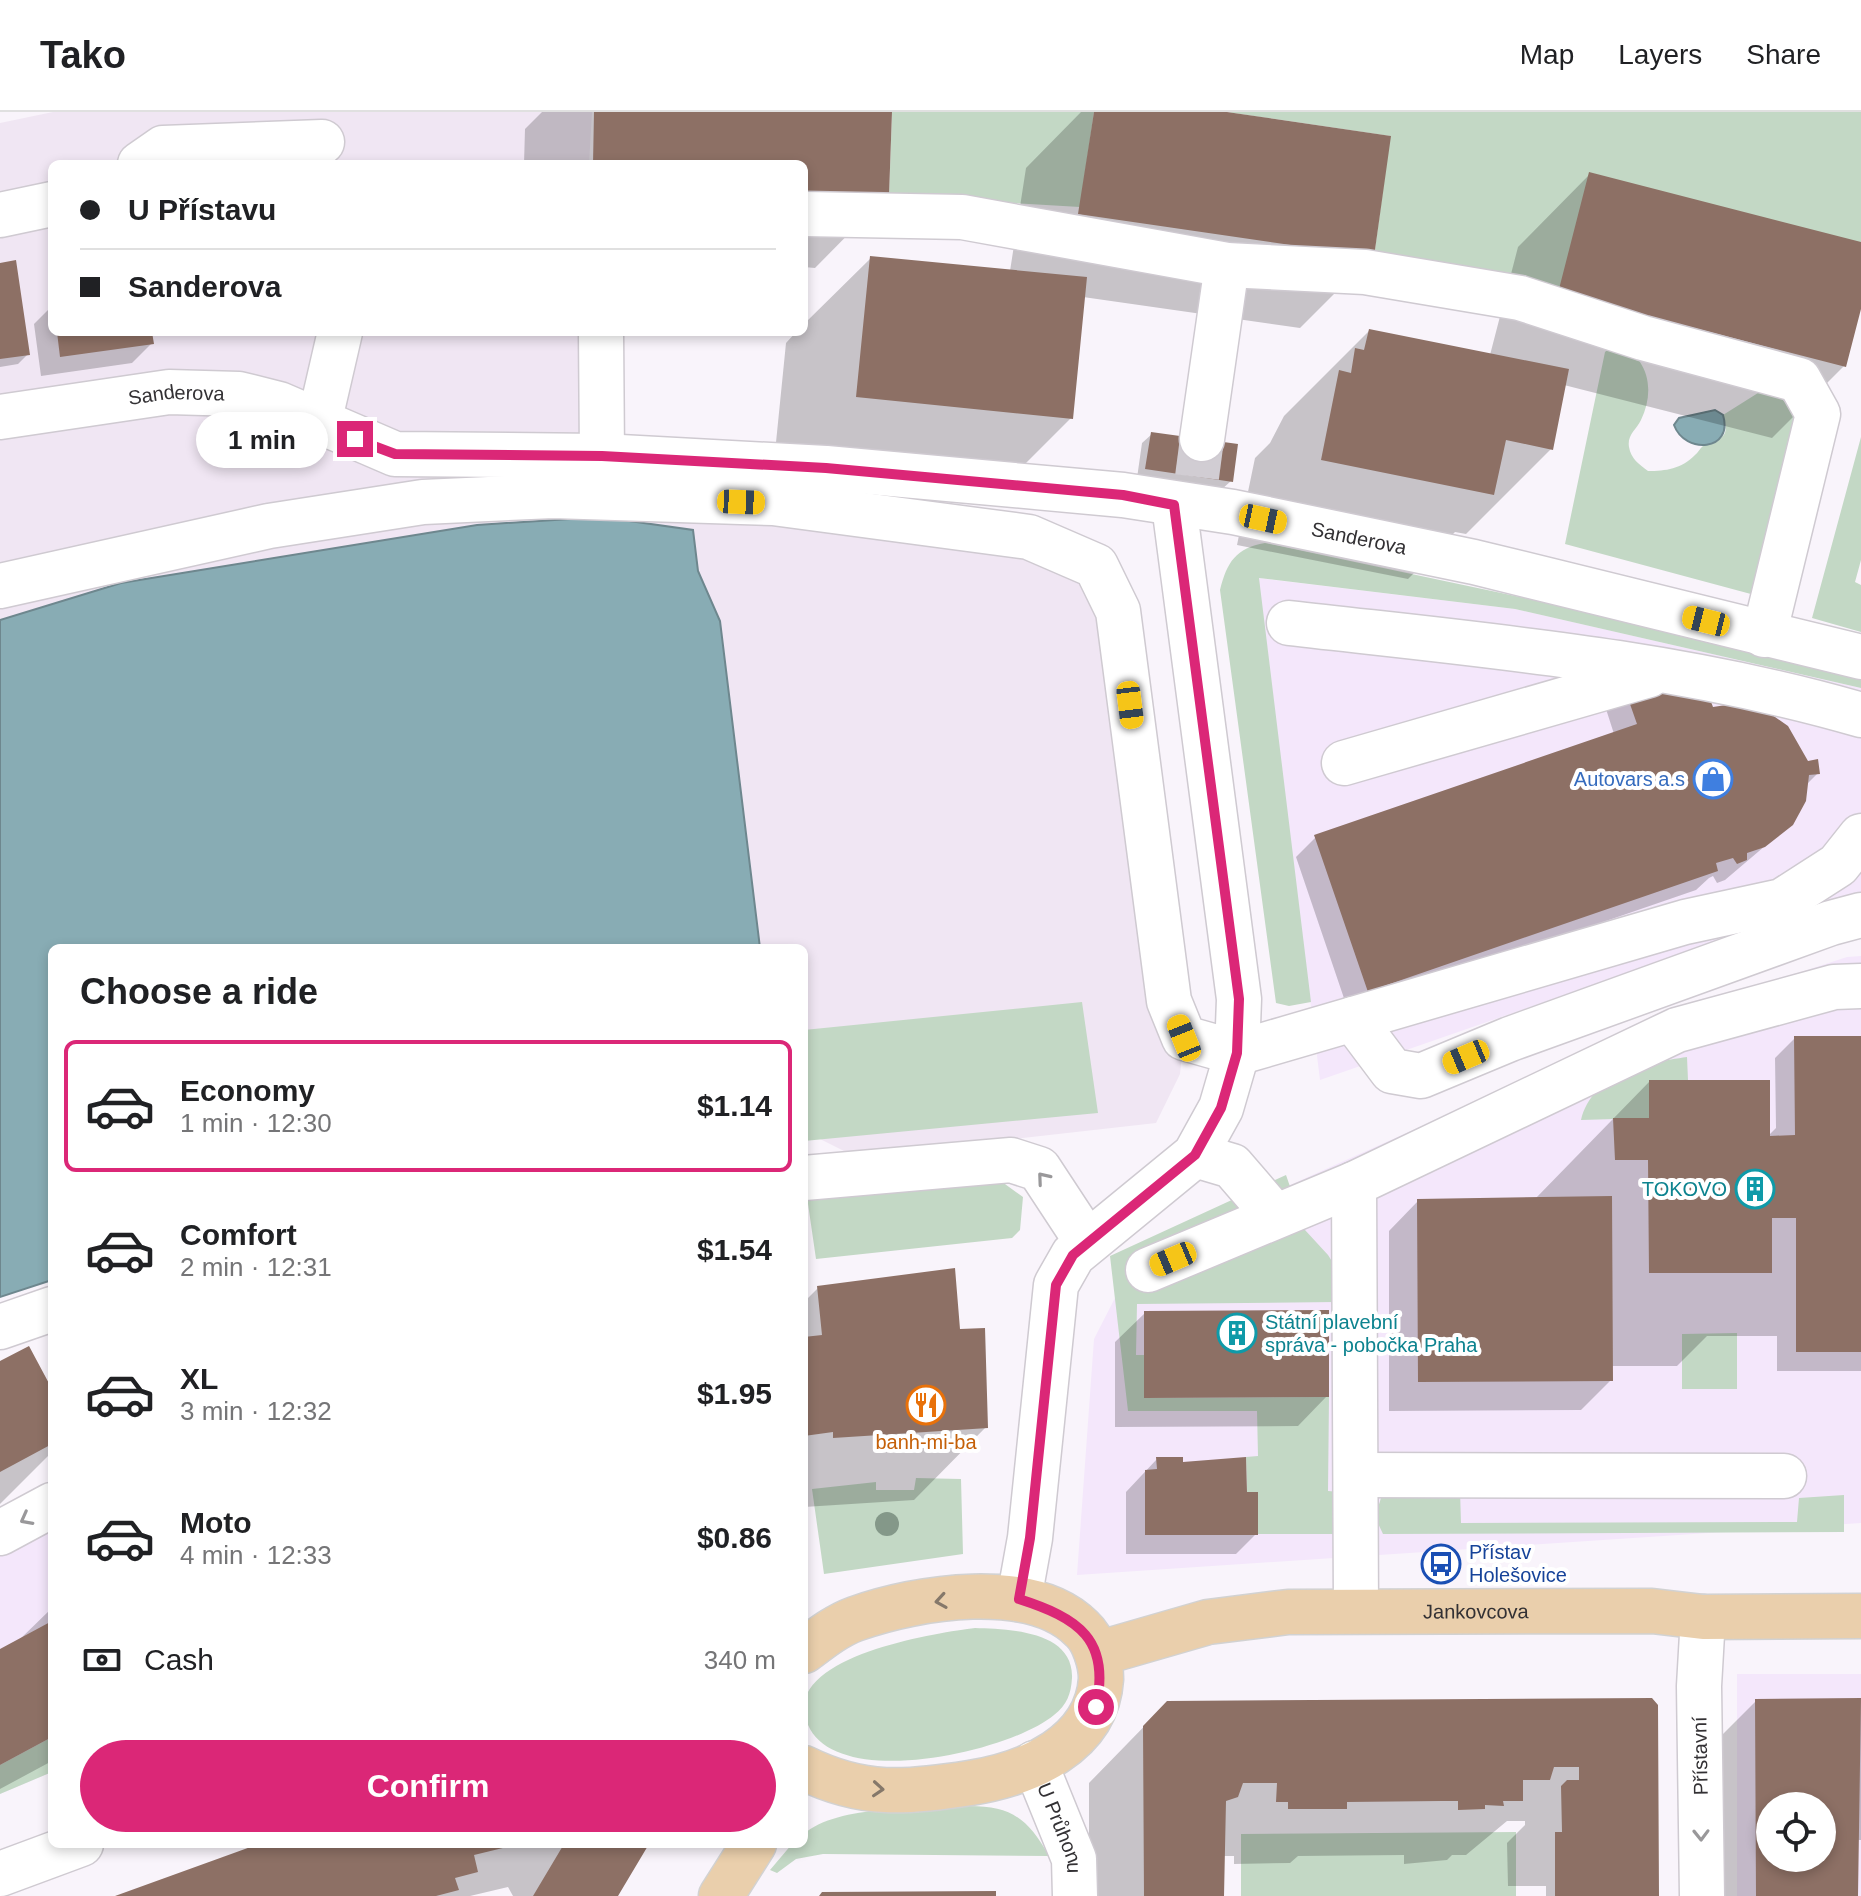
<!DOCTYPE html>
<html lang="en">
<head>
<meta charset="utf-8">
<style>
	body { margin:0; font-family:Helvetica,sans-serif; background:#f2f2f2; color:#202124; height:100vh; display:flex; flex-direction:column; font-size:30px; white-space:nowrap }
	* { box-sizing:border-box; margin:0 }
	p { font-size:26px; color:#757577 }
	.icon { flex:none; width:44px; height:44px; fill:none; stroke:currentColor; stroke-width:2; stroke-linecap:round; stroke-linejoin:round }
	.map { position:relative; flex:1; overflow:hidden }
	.side { position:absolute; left:48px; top:832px; width:760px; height:904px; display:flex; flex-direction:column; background:#fff; border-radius:12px; box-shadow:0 4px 12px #0003 }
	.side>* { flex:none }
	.banner { position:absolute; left:48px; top:48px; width:760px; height:176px; border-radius:12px; box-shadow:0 4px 12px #0003; display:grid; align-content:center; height:176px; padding:0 32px; background:#fff }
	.controls { position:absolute; left:1756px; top:1680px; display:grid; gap:16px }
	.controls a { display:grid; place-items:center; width:80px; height:80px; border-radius:50%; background:#fff; box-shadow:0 4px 12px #0003; font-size:40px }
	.end { position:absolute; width:36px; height:36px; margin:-18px; border:10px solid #db2777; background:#fff; box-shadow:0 0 0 4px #fff }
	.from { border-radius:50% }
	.bubble { position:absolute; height:56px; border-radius:28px; background:#fff; box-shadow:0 4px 12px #0003; font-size:26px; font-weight:700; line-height:56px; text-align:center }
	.car { position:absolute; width:24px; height:48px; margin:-24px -12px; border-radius:10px; box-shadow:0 0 6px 2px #0007; background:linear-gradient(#f5c518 24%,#345 0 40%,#f5c518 0 76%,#345 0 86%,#f5c518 0) }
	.banner b { display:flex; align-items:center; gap:28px; height:76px; font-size:30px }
	.banner b+b { border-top:2px solid #e0e0e0 }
	.banner i { width:20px; height:20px; background:#202124 }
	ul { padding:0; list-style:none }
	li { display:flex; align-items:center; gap:24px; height:132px; margin:0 16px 12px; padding:0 16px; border:4px solid transparent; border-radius:12px }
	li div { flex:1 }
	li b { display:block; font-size:30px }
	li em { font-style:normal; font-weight:700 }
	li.active { border-color:#db2777 }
	li>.icon { width:72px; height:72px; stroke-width:1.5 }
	h2 { padding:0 32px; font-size:36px; line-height:96px }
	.pay { display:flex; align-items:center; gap:20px; height:88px; padding:0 32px; font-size:30px }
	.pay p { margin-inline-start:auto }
	.cta { display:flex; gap:16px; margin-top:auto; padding:16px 32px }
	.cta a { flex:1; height:92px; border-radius:48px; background:#db2777; color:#fff; font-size:32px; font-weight:700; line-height:92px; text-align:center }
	header { display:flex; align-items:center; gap:48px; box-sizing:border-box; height:112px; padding:0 40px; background:#fff; border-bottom:2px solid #e0e0e0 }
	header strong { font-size:38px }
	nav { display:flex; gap:44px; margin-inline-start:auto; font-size:28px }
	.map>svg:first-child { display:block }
	.commercial { fill:#f4e7fb; fill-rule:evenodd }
	.built { fill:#f0e6f3 }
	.green { fill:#c3d8c5 }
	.water { fill:#88acb4; stroke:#6e878e; stroke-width:2 }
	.shadow { fill:#0003; fill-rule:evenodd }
	.building { fill:#8d7065; fill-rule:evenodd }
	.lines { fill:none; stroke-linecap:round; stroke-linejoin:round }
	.minor-tunnel { stroke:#d1cdd3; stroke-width:44; stroke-dasharray:44 22; stroke-linecap:butt }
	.minor-casing { stroke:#cfcad1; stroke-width:47 }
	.major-casing { stroke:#d2d2d2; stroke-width:47 }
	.minor { stroke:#fff; stroke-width:44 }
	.major { stroke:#eacfac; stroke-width:44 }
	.tree { fill:#849889 }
	.oneway { stroke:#99989a }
	.oneway2 { stroke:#85786a }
	.route { stroke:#db2777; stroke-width:10 }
	.labels { text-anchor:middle; stroke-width:8; stroke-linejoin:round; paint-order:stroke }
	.street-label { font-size:20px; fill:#333134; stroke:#fff }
	.shop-label { font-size:20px; fill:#366cbe; stroke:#fff; text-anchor:end }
	.culture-label { font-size:20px; fill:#0d838f; stroke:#fff; text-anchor:end }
	.food-label { font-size:20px; fill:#c56008; stroke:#fff }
	.transit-label { font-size:20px; fill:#164399; stroke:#fff; text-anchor:start }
</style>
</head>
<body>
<header>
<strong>Tako</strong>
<nav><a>Map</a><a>Layers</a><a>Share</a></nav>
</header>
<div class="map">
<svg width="1861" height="1784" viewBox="0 0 1861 1784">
	<rect width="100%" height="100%" fill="#f9f4fb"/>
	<path class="commercial" d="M1258,466l257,31 346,79v204l-541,188z
		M1861,844v567l-784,52 17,-236 44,-86 537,-240 172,-56z
		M52,1410v250l-52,22v-243z
		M1737,1562h124v222h-124zM1770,1694h52v52h-52z"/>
	<path class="built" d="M53,0h539l-3,52h-537v168h533v112l518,113 26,24 59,419 -8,74 -24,49 -300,34 -52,-26v-183h-44l-40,-327 -22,-50 -5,-41 -216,-5 -356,58 -121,37v-497z"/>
	<path class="green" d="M892,0h202l-14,95 -191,-11z
		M1227,0h634v130l-303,51 -184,-36 16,-121z
		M1615,232c33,11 41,45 26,76 -5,10 -14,15 -12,27 2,12 10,17 19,24 18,0 33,-2 47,-16 3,-2 5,-7 8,-9 17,-9 28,-6 20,-31l35,-22 17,-1 27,28 -40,177 -197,-53 40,-192z
		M1861,325v123l-6,22 6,3v47l-49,-14z
		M1265,431l330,70 266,64v11l-346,-79 -256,-31 52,424 -22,4 -13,-3 -56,-413c7,-28 16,-42 45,-47z
		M1082,890l16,111 -294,28v-111z
		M1687,945l1,23h-39v38l-68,2c12,-47 64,-57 106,-63z
		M1286,1063l19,55 23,25 12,19 -4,28 -199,2 -1,51h8l1,43 184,-1 -1,94 12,1 -5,42h-77v-42h-11l-1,-35 12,-1 -1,-45h-129l-18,-155z
		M998,1067l25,18 -3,33 -8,8 -196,21 -9,-62z
		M1737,1221v56h-55v-55z
		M916,1366l45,1 2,75 -139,20 -12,-85 64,-7v8h38z
		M1392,1378h68l1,33 336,-1 2,-24 45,-3v37l-461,2 -8,-17 6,-19z
		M975,1516c32,1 99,2 97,50 -1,16 -5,27 -18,37 -43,36 -210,75 -244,14 -39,-71 125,-96 165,-101z
		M52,1625v35l-52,22v-29z
		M969,1694c43,0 59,13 80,50l-226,-2 -27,5 -19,14 -7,-3 22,-26h12v-10c34,-30 120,-25 165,-28z
		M1516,1720v64h-275v-62z"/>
	<path class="water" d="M1715,298l8,5c11,36 -38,40 -49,10l5,-7z
		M601,405l92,13 5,41 22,50 40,327h-708v332l-52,17v-677l121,-37 356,-58z"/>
	<path class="shadow" d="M542,0h348l-3,83 -72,73 -11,-1v-103h-280l1,-35z
		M1081,0h132l159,144 -72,72 -217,-31 -12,121 -85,85 -214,-21 14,-139 10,-11h8v-8l67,-66 139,13 16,-103z
		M1590,62l271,70v57l-17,65 -72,72 -208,-53 -13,64 -85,85 -11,-2 -47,47 -171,-34 18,-87 15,-15 14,-27 85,-85 121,24 28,-108z
		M0,153l28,89 -10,10 -18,3z
		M52,194v26h98l2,11 -20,20 -91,13 -7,-52z
		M1152,322l79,47 -10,9 -84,-12 5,-35z
		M1625,577l87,20 94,54 12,10 -12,12 -15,39 -66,56 -8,3 -4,-7 -4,2 -13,12 -348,120 -52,-153 20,-20 298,-103 -8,-25z
		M1861,925v334h-84v-35h-70l-30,30h-66v14l-30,30 -192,1v-180l29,-30 117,-2 114,-117 119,54 8,-8 -1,-70 20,-20z
		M818,1176l140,43 28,96 -72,73 -110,7v-205z
		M1145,1201l182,83 -29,30 -183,1v-85z
		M0,1251l52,30v59l-52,52z
		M1157,1347l24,5 64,30 11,40 -20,20h-110v-62z
		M52,1496v153l-52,28v-138l17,-9z
		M1651,1588l6,196h-111v-10h-38l-1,-43 18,-18v-4h-18l-41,34h-14l-5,5 -43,4v-9l-106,1 -8,7 -56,1v-8h-12v40h-133v-113l78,-80z
		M1861,1588v140h-5v56h-154l-1,-140 55,-55zM1770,1694h52v52h-52z
		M265,1732h382l-32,52h-102l-5,-9 -38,9h-348z"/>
	<path class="building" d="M594,0h298l-3,84 -85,-3v-29h-211z
		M1094,0h133l164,24 -17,121 -296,-43z
		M1589,60l272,70v67l-15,58 -288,-74z
		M870,144l217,21 -14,142 -217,-22z
		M16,148l14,95 -30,4v-96z
		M1369,217l200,40 -16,81 -47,-10 -12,55 -173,-35 18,-90 12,3 4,-25 9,2z
		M57,220h95l2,12 -94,13z
		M1151,320l87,12 -5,38 -88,-13z
		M1624,575l86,12 3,8 26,-4 26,7 23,16 20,35 10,-2 2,15 -11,1 -3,26 -13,24 -28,22 -18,6v7l-10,4 -4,-6 -17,5 2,8 -337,116 2,5 -7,2 -2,-4 -6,2 -54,-157 323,-111z
		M1794,924h67v316h-65v-134h-24v55h-123l-1,-113h-33l-2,-42h36v-38h121v56l25,-1z
		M1612,1084l1,185 -195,1 -1,-183z
		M955,1156l5,61 25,-1 3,100 -155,10v-6l-29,4v-99l18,-2 -5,-49z
		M1329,1198v87l-185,1v-87z
		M29,1234l23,43v55l-52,28v-111z
		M1156,1345h27v5l63,-5 1,35h11v43h-113v-65l12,-1z
		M52,1509v116l-52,28v-116z
		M1652,1586l6,7 1,191h-104v-64h7l-1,-46 6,-6h12v-13h-25l-4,13h-27v21h-20l1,5 -19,-1v4l-27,1v-9h-17l-94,1v7h-59v-7h-12l1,-19h-34l-5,14 -12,4 -2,95h-80l-1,-170 24,-25z
		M1861,1586l-3,198h-102l-1,-197zM1770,1694h52v52h-52z
		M259,1732h256v1l-41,10 4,17 -23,6 4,12 -23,6h-321z
		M564,1732h85l-31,52h-85z
		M996,1779v5h-177l3,-4z"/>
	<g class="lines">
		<path class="minor-tunnel" d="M1197,365l5,-38"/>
		<defs>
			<g id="minor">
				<path d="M140,52l23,-16 159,-6"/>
				<path d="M804,102l158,3 265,48 138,7 155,26 123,40 156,42 19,34 -54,221"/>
				<path d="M0,103l52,-11"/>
				<path d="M601,220l1,124"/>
				<path id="s1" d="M0,305l169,-25 70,2 40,10 116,50 207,2 224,12 297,27 110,17 241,50 387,95"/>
				<path d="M319,311l21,-91"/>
				<path d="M1202,327l25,-174"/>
				<path d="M0,474l269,-60 154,-24 130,-6 220,7 256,34 67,29 22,45 51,390 15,37 53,15 448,-131 97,-21 56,-36 23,-29"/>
				<path d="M1289,511c191,22 387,38 572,92"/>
				<path d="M1344,651l305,-88"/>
				<path d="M1353,907l39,52 29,5 89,-37 321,-116 30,-8"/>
				<path d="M1195,1043l37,11 43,50"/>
				<path d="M804,1066l207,-18 28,9 48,73"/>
				<path d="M1148,1158l206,-86"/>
				<path d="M0,1215l52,-18"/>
				<path d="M1356,1363l428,1"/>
				<path d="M0,1421l52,-28"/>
				<path d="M1019,1487l11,-61 26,-253 17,-30 122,-100 26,-47 16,-55 2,-54 -65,-494"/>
				<path d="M1356,1498l-2,-426 323,-154 157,-43 27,-1"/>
				<path id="s2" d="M1035,1651l39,96 1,37"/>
				<path d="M0,1762l81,-30"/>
				<path d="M1702,1784l-3,-210 4,-69"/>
			</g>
			<g id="major">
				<path d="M804,1539c16,-12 32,-25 51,-32 61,-22 177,-41 227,10 12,11 19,34 19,50 -4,66 -74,95 -131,104 -63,10 -107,14 -166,-15"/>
				<path id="s3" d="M1097,1542l111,-32 80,-10 364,-1 51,6 158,-1"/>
				<path d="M721,1784l33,-52"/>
			</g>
		</defs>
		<use href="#minor" class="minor-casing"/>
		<use href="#major" class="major-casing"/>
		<use href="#minor" class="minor"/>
		<use href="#major" class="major"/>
	</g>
	<circle class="tree" cx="887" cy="1412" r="12"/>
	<defs><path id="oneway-chevron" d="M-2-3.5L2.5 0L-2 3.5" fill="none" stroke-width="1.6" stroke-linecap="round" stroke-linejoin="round" transform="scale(2)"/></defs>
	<g class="oneway">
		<use href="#oneway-chevron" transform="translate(1043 1066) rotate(-130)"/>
		<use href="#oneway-chevron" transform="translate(26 1407) rotate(152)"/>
		<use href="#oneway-chevron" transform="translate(1701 1723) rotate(89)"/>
	</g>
	<g class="oneway2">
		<use href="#oneway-chevron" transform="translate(941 1489) rotate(171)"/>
		<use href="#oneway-chevron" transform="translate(878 1677) rotate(4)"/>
	</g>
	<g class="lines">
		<path class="route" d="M355,327l40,15 207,2 224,12 297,27 51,10 65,494 -2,54 -16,55 -26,47 -122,100 -17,30 -26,253 -11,61c59,19 92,40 77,108"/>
	</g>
	<defs>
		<symbol id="shop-ring" viewBox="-11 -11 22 22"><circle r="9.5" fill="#fff" stroke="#3f7fe0" stroke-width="1.5"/><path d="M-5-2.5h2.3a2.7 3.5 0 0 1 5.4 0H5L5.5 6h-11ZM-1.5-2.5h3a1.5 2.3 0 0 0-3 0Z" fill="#3f7fe0"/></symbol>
		<symbol id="building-ring" viewBox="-11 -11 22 22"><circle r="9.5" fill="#fff" stroke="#0f9aa8" stroke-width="1.5"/><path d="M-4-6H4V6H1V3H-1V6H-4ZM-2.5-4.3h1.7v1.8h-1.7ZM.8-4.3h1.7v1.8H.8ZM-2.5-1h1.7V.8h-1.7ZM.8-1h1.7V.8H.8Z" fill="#0f9aa8"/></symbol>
		<symbol id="restaurant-ring" viewBox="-11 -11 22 22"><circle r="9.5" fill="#fff" stroke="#e8710a" stroke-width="1.5"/><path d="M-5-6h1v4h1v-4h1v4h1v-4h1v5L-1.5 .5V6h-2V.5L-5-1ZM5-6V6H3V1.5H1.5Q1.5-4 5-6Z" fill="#e8710a"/></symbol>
		<symbol id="bus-ring" viewBox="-11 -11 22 22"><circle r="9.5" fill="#fff" stroke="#1a4fb4" stroke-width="1.5"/><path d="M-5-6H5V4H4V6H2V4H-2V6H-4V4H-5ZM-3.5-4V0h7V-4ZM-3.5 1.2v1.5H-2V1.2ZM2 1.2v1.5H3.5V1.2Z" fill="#1a4fb4"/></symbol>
	</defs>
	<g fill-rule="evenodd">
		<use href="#shop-ring" x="1691" y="645" width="44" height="44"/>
		<use href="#building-ring" x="1733" y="1055" width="44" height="44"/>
		<use href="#building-ring" x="1215" y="1199" width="44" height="44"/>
		<use href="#restaurant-ring" x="904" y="1271" width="44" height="44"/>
		<use href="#bus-ring" x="1419" y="1430" width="44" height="44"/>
	</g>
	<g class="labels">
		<g class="street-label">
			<text dy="7" stroke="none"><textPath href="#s1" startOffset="178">Sanderova</textPath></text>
			<text dy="7" stroke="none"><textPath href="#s1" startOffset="1378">Sanderova</textPath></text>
			<text dy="7" stroke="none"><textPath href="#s3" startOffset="384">Jankovcova</textPath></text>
			<text transform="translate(1700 1644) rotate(-91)" y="7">Přístavní</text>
			<text dy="7" stroke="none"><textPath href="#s2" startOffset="70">U Průhonu</textPath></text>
		</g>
		<g class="shop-label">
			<text x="1685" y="674">Autovars a.s</text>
		</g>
		<g class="culture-label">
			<text x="1727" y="1084">TOKOVO</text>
			<text x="1265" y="1217" text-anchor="start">Státní plavební<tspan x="1265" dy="23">správa - pobočka Praha</tspan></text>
		</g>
		<g class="food-label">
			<text x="926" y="1337">banh-mi-ba</text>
		</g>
		<g class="transit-label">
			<text x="1469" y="1447">Přístav<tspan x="1469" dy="23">Holešovice</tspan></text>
		</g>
	</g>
</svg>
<div class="controls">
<a><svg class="icon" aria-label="locate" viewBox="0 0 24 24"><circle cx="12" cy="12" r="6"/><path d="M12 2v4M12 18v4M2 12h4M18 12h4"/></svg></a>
</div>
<i class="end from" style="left:1096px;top:1595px"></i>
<i class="end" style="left:355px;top:327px"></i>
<div class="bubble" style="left:196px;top:300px;width:132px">1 min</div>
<i class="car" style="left:741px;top:390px;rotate:92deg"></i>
<i class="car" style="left:1263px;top:407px;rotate:102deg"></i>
<i class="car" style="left:1706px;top:509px;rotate:284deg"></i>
<i class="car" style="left:1130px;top:593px;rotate:173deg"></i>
<i class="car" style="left:1184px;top:926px;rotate:338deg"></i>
<i class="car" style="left:1466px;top:945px;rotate:247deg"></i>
<i class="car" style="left:1173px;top:1147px;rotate:247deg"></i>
<div class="banner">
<b><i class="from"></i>U Přístavu</b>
<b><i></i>Sanderova</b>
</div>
<section class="side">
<h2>Choose a ride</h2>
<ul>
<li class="active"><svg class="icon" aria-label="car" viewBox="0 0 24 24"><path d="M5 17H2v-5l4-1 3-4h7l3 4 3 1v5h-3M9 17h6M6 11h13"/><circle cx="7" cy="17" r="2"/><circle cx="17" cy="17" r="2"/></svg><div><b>Economy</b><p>1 min · 12:30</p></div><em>$1.14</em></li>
<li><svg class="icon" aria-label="car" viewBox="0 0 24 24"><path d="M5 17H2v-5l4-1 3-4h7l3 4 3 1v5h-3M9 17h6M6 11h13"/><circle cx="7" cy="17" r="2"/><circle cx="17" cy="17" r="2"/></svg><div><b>Comfort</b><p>2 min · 12:31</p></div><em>$1.54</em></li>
<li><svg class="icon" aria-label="car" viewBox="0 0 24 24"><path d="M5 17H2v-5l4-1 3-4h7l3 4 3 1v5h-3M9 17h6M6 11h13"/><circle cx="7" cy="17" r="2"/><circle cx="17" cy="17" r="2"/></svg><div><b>XL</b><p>3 min · 12:32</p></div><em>$1.95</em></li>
<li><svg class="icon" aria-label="car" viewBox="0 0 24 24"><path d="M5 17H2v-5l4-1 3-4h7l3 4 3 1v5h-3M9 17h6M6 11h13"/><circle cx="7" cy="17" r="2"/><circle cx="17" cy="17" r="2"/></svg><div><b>Moto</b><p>4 min · 12:33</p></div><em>$0.86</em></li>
</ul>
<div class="pay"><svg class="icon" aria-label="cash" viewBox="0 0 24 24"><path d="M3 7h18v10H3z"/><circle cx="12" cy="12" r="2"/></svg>Cash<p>340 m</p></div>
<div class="cta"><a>Confirm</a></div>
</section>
</div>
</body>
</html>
